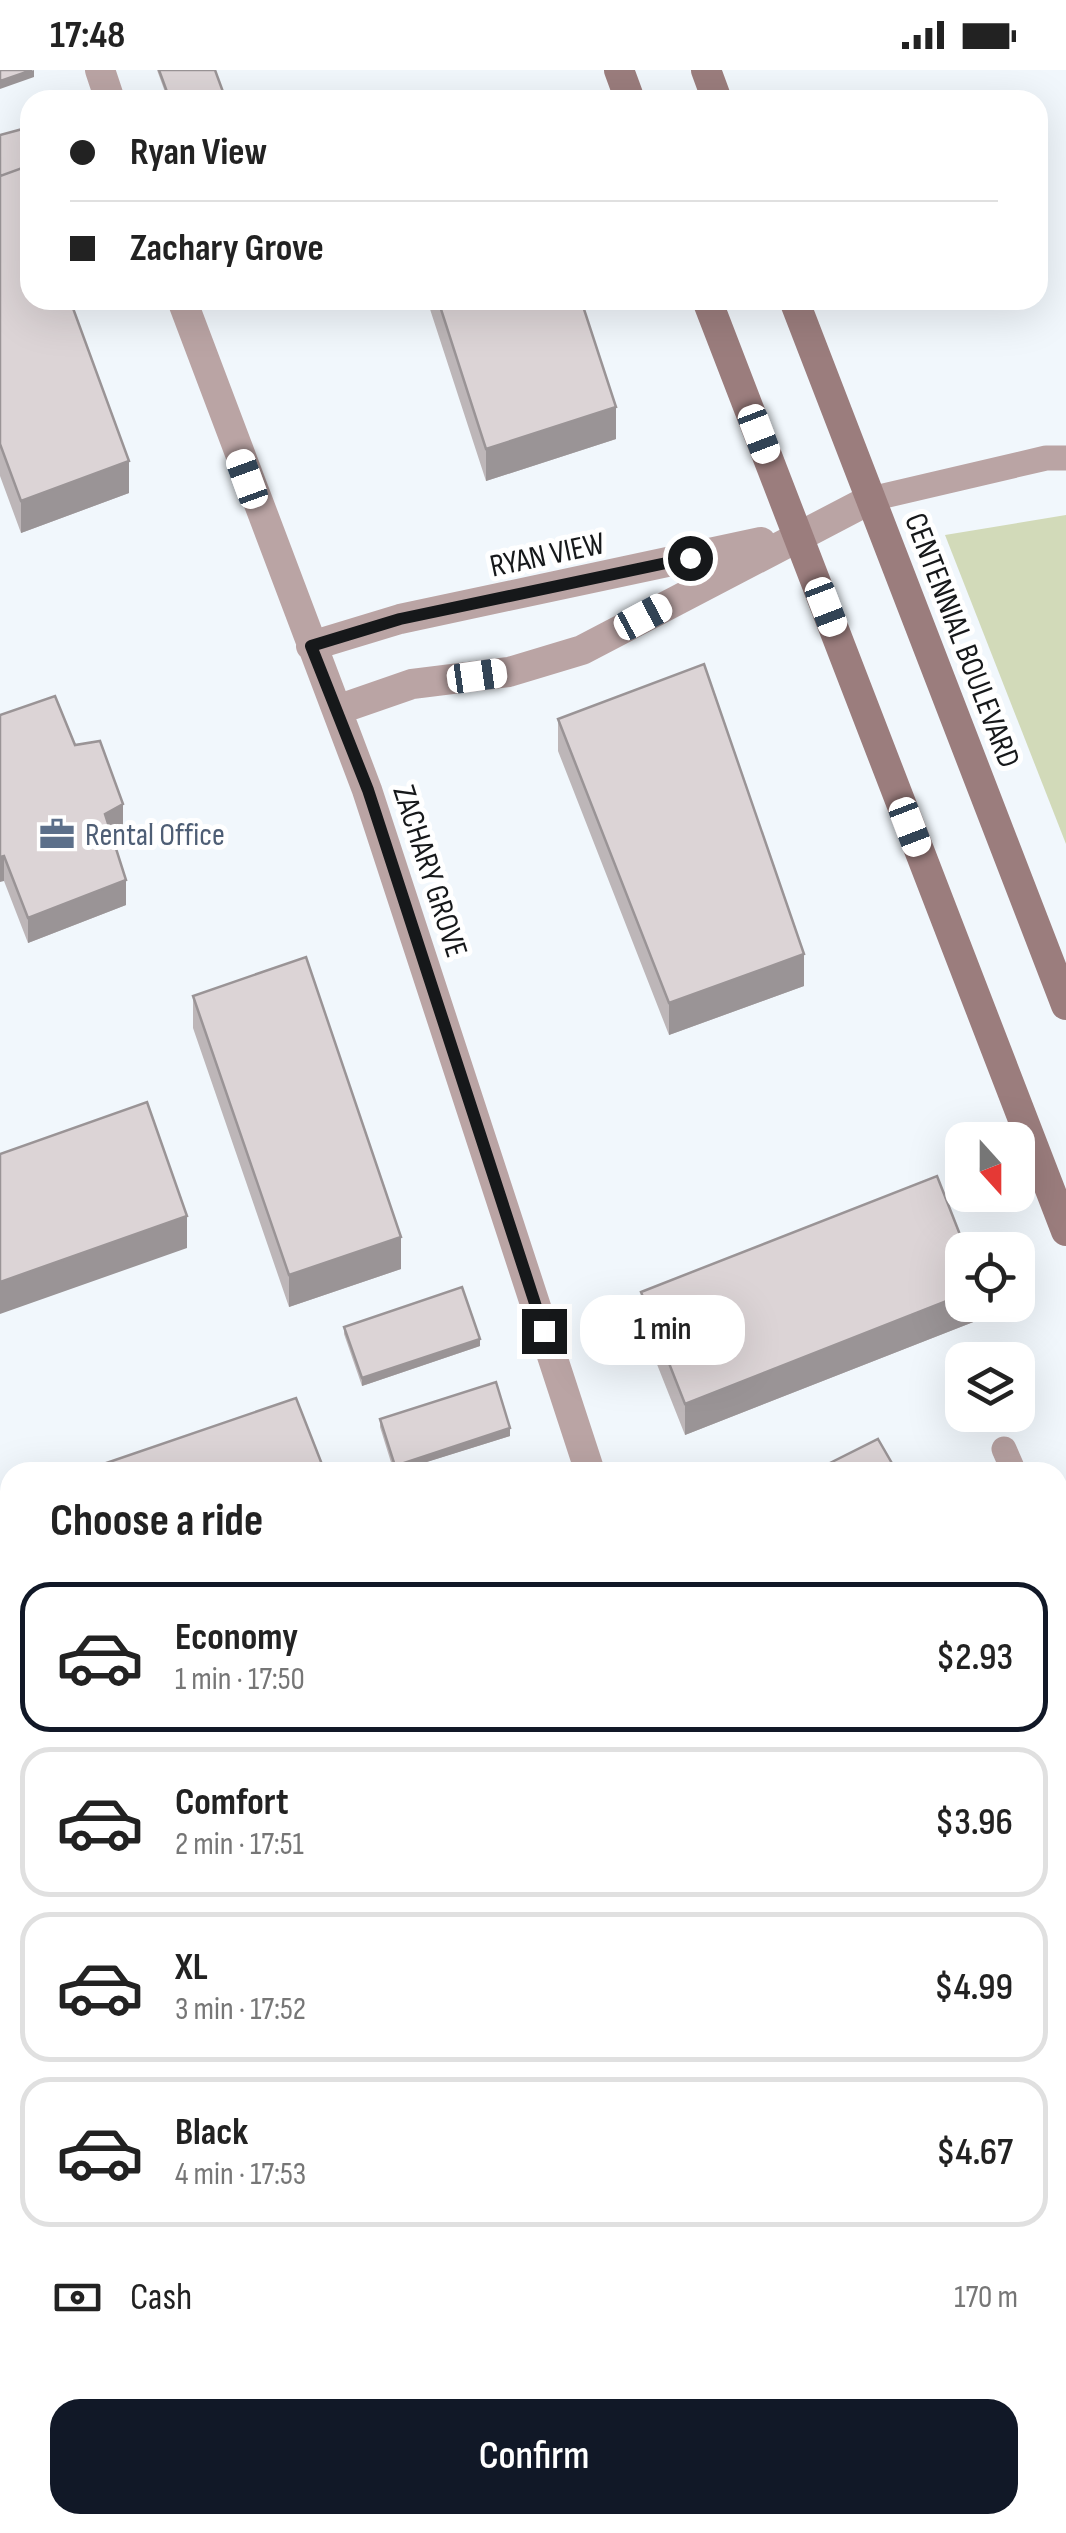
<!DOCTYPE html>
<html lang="en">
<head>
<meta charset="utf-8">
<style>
	body { margin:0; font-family:"Sofia Sans Condensed",sans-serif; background:#f6f6f6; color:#222; height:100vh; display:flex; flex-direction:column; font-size:38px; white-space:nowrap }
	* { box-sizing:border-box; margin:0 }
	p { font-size:32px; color:#767676 }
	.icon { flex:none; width:55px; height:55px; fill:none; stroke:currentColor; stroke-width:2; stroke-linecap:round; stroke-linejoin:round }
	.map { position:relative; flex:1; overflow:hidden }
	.drawer { position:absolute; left:0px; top:1392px; width:1068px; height:1072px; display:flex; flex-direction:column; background:#fff; border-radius:30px 30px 0 0; box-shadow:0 10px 40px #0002 }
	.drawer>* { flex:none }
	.banner { position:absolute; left:20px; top:20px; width:1028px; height:220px; border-radius:30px; box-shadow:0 10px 40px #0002; display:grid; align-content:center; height:220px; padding:0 50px; background:#fff }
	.needle { width:65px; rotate:159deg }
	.controls { position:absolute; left:945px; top:1052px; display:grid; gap:20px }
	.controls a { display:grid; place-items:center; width:90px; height:90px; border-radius:20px; background:#fff; box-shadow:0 10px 40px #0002; font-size:50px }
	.end { position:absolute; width:45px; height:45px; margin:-22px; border:12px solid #16181a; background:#fff; box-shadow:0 0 0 5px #fff }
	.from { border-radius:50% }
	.bubble { position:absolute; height:70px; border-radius:30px; background:#fff; box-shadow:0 10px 40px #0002; font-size:32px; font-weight:600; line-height:70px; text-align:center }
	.car { position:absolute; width:30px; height:60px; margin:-30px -15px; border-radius:12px; box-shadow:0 0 8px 2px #0007; background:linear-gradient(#fff 24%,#345 0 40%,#fff 0 76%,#345 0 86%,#fff 0) }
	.banner b { display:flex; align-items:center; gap:35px; height:95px; font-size:38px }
	.banner b+b { border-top:2px solid #e0e0e0 }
	.banner i { width:25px; height:25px; background:#222 }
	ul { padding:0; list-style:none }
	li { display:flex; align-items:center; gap:30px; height:150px; margin:0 20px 15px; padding:0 30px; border:5px solid #e0e0e0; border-radius:30px }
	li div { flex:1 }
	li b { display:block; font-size:38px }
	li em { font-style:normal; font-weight:600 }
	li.current { border-color:#111827 }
	li>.icon { width:90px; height:90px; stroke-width:1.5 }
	h2 { padding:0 50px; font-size:45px; line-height:120px }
	.pay { display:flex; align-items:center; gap:25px; height:110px; padding:0 50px; font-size:38px }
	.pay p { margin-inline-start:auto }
	.button { display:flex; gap:20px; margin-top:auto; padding:20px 50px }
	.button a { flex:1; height:115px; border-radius:30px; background:#111827; color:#fff; font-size:40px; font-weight:600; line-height:115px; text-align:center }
	.status { display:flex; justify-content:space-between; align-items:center; height:70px; padding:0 50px; background:#fff; direction:ltr }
	.status svg { height:28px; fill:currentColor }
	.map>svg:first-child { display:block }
	.green { fill:#d2dab9 }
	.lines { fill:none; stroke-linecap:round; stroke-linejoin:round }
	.service { stroke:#baa4a4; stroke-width:25 }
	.minor { stroke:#baa4a4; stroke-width:30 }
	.secondary { stroke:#9b7d7d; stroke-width:30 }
	.wall { fill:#bdb6b8 }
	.shaded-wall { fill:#9a9496 }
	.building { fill:#dcd4d6; stroke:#9a9496; stroke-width:2.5 }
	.route { stroke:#16181a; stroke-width:12 }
	.labels { text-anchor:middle; stroke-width:10; stroke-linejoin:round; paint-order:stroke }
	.street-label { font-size:32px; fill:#16181a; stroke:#fff }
	.service-label { font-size:32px; fill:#4e5e75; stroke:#fff; text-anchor:start }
</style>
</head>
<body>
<div class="status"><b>17:48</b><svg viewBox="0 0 49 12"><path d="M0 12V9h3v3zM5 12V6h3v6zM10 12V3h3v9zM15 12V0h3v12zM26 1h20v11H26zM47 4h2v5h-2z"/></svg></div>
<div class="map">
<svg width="1066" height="2463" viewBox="0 0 1066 2463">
	<rect width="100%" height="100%" fill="#f1f7fc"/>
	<path class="green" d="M1066,445v329l-121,-309z"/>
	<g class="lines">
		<path class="service" d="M871,429l175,-41h20
			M1004,1379l10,23
			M1058,1512l8,21
			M1058,1810l8,-3
			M1058,2272l8,-3
			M881,2455l3,8"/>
		<path class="minor" d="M100,0l10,30
			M182,230l185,490 223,682
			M311,576l89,-27 361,-77
			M337,640l75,-26 97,-12 73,-22 289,-151
			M0,2037l10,-3
			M535,2455l3,8"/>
		<path class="secondary" d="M619,0l11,30
			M706,0l11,30
			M707,230l359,931
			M794,230l272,705"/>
	</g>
	<path class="wall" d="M157,0h58l11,30h-58z
		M0,65l28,51 101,307 -108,40 -21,-57z
		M427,230h154l35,139 -130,42z
		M0,645l75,30 48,84 -11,6 14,70 -98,38 -24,-62z
		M558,649l246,267 -135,49 -111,-284z
		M193,926l208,273 -112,38 -96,-279z
		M641,1222l340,13v14l-296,116 -44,-111z
		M344,1257l136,19 -118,40 -18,-52z
		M380,1349l130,17 -116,36 -14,-45z
		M10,1427v67l-10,-27v-37z
		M10,2290v23l-3,-1v-14z
		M122,2455h102v8h-77l-1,-4 -11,4h-10z
		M638,2455h96l3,8h-96z"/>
	<path class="shaded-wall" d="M34,0v7l-34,12v-8z
		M616,337v32l-130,42v-32z
		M129,391v32l-108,40v-32z
		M123,734v25l-18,10v-25z
		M4,786v25l-4,1v-25z
		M126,810v25l-98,38v-25z
		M804,884v32l-135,49v-32z
		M187,1146v32l-187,66v-32z
		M401,1167v32l-112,38v-32z
		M962,1225v10h19v14l-296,116v-31z
		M480,1269v7l-118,40v-8z
		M510,1358v8l-115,36v-6z
		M10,1879v32l-10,3v-32z
		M126,2455h20v4l-11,4h-9z
		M196,2455h28v8h-50z"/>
	<path class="building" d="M0,0h32l-32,11z
		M159,0h56l11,30h-56z
		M30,57v51l-4,1 -4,-11 -22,8v-41z
		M22,98l8,22v110h40l59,161 -108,40 -21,-57v-268z
		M438,230h143l35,107 -130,42z
		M704,594l100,290 -135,49 -111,-284z
		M55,626l20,49 25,-4 23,63 -18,10 21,66 -98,38 -24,-62 -4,1v-142z
		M306,887l95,280 -112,38 -96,-279z
		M147,1032l40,114 -187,66v-128z
		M937,1106l29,74h-4v45l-277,109 -44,-112z
		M462,1217l18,52 -118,39 -18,-51z
		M496,1312l14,46 -115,38 -15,-47z
		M296,1328l29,74h-245z
		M878,1369l19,33h-85z
		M10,1427v35l-10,-27v-5z
		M10,1758v121l-10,3v-120z
		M152,2455h44l-22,8h-19z
		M353,2455h93l3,8h-93z
		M643,2455h91l3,8h-91z"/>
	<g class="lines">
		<path class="route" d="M544,1261l-176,-541 -57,-144 89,-27 290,-61"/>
	</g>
	<defs>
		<symbol id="office-bare" viewBox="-9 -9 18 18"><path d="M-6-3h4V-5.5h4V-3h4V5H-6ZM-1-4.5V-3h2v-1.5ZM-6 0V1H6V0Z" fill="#5c6f8a" stroke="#fff" stroke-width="2.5" paint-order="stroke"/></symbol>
	</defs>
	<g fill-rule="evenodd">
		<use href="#office-bare" x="32" y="739" width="50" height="50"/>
	</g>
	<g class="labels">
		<g class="street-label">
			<text transform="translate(547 484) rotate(-12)" y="11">RYAN VIEW</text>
			<text transform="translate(963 570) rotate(69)" y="11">CENTENNIAL BOULEVARD</text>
			<text transform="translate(431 801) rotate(72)" y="11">ZACHARY GROVE</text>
		</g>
		<g class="service-label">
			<text x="85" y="775">Rental Office</text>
		</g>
	</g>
</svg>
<div class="controls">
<a><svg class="needle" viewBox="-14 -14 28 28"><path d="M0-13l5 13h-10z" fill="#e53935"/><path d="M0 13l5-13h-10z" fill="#767676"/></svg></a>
<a><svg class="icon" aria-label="locate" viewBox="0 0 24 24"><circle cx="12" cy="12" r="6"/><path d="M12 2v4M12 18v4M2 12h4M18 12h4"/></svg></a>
<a><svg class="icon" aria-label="layers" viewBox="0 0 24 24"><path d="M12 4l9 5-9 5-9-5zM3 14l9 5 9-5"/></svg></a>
</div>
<i class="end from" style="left:690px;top:488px"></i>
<i class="end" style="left:544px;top:1261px"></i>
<div class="bubble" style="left:580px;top:1225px;width:165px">1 min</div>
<i class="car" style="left:759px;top:364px;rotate:159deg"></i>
<i class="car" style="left:247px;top:409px;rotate:340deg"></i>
<i class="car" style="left:826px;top:537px;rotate:159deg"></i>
<i class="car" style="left:643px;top:547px;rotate:62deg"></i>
<i class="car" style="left:477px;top:606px;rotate:82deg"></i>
<i class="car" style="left:910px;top:757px;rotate:159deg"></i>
<div class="banner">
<b><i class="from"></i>Ryan View</b>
<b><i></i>Zachary Grove</b>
</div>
<section class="drawer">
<h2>Choose a ride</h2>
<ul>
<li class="current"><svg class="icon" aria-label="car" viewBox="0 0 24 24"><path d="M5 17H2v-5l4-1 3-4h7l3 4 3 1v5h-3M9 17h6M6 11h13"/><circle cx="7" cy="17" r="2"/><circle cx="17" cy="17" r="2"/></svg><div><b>Economy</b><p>1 min · 17:50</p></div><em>$2.93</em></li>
<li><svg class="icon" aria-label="car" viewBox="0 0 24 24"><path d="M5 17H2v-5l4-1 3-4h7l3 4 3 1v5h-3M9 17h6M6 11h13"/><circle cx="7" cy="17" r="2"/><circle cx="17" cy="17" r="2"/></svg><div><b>Comfort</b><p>2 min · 17:51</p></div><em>$3.96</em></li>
<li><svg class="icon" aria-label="car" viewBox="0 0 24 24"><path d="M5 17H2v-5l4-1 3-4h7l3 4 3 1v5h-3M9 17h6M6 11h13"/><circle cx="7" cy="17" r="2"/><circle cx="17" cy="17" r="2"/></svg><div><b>XL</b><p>3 min · 17:52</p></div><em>$4.99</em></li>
<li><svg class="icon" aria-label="car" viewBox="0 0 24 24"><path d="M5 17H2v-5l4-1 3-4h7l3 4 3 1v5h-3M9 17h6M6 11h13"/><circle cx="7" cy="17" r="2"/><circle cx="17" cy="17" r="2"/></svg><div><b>Black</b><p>4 min · 17:53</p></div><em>$4.67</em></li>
</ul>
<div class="pay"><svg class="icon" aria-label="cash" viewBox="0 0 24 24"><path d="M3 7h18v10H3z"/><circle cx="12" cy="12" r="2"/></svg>Cash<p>170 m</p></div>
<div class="button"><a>Confirm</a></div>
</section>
</div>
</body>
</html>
